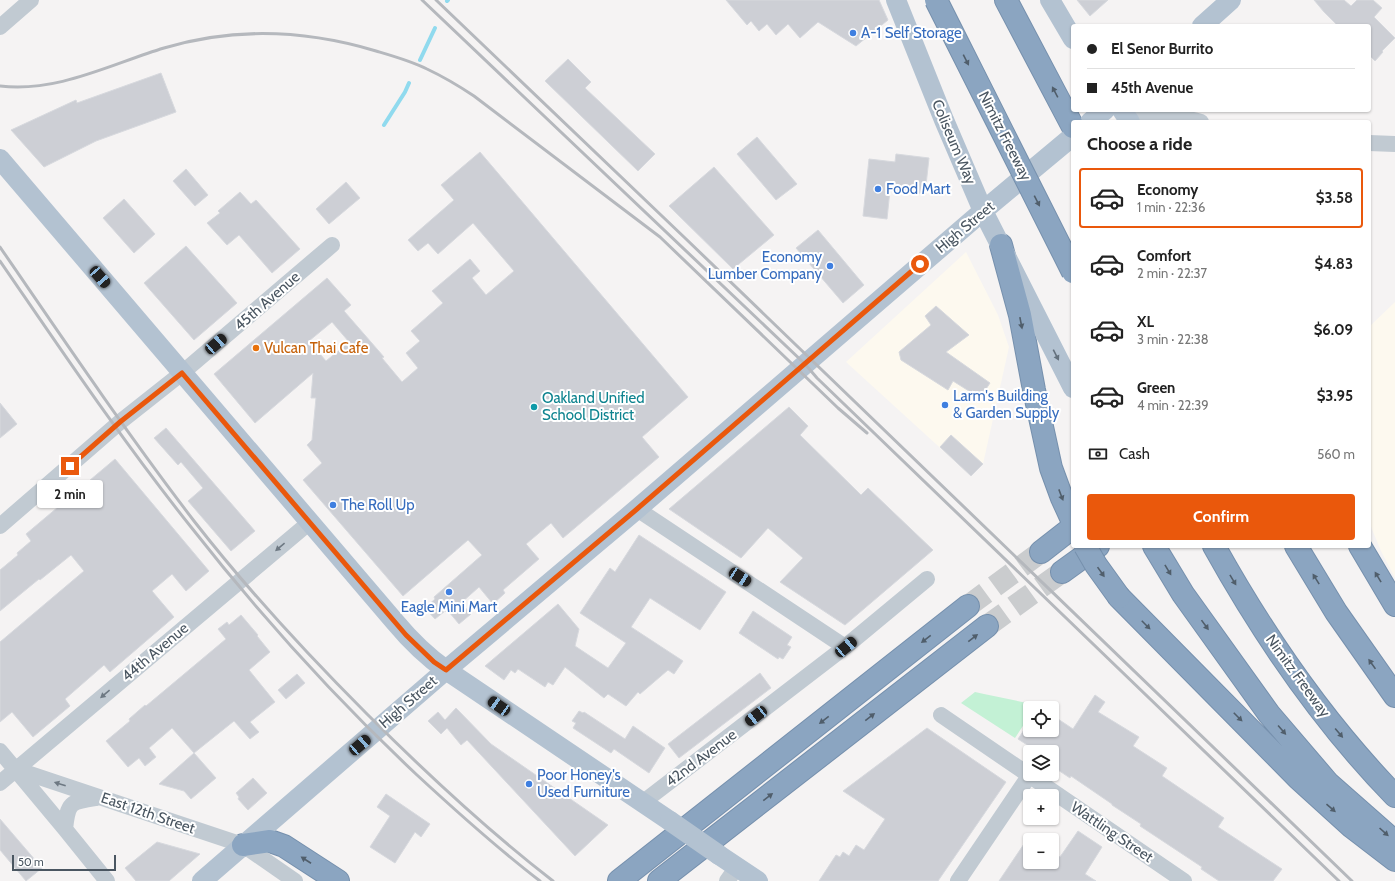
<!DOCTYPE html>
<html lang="en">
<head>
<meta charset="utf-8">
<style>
	body { margin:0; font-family:Cabin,sans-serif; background:#f2f2f2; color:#222; height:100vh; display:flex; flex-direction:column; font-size:15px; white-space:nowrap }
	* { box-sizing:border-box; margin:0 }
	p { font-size:13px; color:#767676 }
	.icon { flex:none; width:22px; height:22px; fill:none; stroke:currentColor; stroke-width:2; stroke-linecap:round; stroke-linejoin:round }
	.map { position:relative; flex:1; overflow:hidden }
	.side { position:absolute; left:1071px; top:120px; width:300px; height:428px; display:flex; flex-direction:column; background:#fff; border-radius:4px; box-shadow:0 1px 3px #0004 }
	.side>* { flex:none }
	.top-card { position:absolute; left:1071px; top:24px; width:300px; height:88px; border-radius:4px; box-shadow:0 1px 3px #0004; display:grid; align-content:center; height:88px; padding:0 16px; background:#fff }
	.fabs { position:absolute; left:1023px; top:701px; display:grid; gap:8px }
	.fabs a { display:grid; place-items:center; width:36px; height:36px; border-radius:4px; background:#fff; box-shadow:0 1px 3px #0004; font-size:20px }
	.scale { position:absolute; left:12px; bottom:10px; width:104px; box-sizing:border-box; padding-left:4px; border:2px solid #4a5661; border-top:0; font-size:11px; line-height:14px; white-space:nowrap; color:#4a5661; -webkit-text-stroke:3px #fff; paint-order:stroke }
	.end { position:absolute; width:18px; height:18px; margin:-9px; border:5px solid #ea580c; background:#fff; box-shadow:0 0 0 2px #fff }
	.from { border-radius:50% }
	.bubble { position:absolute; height:28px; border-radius:4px; background:#fff; box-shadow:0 1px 3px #0004; font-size:13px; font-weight:800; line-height:28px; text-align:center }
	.car { position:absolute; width:12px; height:24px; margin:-12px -6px; border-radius:5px; box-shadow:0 0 3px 1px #0007; background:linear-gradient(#222 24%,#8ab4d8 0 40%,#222 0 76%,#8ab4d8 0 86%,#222 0) }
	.top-card b { display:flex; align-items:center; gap:14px; height:38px; font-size:15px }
	.top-card b+b { border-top:1px solid #e0e0e0 }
	.top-card i { width:10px; height:10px; background:#222 }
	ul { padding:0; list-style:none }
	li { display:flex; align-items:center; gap:12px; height:60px; margin:0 8px 6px; padding:0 8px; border:2px solid transparent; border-radius:4px }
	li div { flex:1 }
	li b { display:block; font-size:15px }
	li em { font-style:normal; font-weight:800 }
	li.active { border-color:#ea580c }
	li>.icon { width:36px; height:36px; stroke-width:1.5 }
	h2 { padding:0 16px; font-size:18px; line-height:48px }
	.pay { display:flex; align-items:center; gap:10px; height:44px; padding:0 16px; font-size:15px }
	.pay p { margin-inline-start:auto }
	.button { display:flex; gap:8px; margin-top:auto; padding:8px 16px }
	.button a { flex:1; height:46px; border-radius:4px; background:#ea580c; color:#fff; font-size:16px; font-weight:800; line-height:46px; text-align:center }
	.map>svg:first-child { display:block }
	.commercial { fill:#fdf9ef }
	.green { fill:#c3f1d5 }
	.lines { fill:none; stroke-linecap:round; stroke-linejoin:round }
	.stream { stroke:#90daee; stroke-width:4 }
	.building { fill:#cdcfd5; stroke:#d7d9de; fill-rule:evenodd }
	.highway-tunnel { stroke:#caccce; stroke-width:22; stroke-dasharray:22 11; stroke-linecap:butt }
	.highway-casing { stroke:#7690ad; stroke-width:24 }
	.minor { stroke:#c1cad2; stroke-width:16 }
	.major { stroke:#b3c2d1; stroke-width:20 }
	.highway { stroke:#8ba5c1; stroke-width:22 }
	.rail { stroke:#b5b8bd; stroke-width:3 }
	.highway-bridge-casing { stroke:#7690ad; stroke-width:24; stroke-linecap:butt }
	.major-bridge { stroke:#b3c2d1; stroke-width:20 }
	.highway-bridge { stroke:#8ba5c1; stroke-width:22 }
	.oneway { fill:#505e6b }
	.oneway2 { fill:#64717d }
	.oneway3 { fill:#6e7983 }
	.route { stroke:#ea580c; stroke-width:5 }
	.shop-dot { fill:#3f7fe0; stroke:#fff; stroke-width:1.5 }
	.food-dot { fill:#e8710a; stroke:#fff; stroke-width:1.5 }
	.culture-dot { fill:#0f9aa8; stroke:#fff; stroke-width:1.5 }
	.labels { text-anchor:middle; stroke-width:4; stroke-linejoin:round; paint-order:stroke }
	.shop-label { font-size:15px; fill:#366cbe; stroke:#fff; text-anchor:start }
	.street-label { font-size:15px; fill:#4a5661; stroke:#fff }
	.food-label { font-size:15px; fill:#c56008; stroke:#fff; text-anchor:start }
	.culture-label { font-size:15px; fill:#0d838f; stroke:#fff; text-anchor:start }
</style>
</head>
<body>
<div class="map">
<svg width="1395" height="881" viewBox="0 0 1395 881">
	<rect width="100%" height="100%" fill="#f5f3f3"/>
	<path class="commercial" d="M966,252l32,63 11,32 -26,117 -12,12 -125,-114z
		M1395,302v276l-14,-27 -12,-29v-195z"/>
	<path class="green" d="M975,692l9,2 53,11 -2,3h-5v7l-15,23 -54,-35z"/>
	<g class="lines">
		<path class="stream" d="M447,1l1,-1
			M420,60l15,-32
			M384,125l21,-33 4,-9"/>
	</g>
	<path class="building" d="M726,0h153l9,20 -32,26 -38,-24 -18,16 -12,-14 -12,11 -9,-11 -8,7 -8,-10 -4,4z
		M1077,0h31l-18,16z
		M1314,0h30l7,6 6,-6h16l9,8 -8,9 21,21 -13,13 1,1 -8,9 -6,-6v-29h-31l-14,-14z
		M568,59l23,23 -6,6 70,66 -17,17 -93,-90z
		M161,73l15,39 -80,29 -52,26 -33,-37 65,-30 1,3z
		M757,137l40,47 -21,16 -39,-46z
		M480,152l208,245 -46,40 17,20 -96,81 -12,-15 -25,21 13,15 -36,31 2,3 -12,11 -14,-17 -18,16 10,11 -12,10 -10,-12 -1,2 -3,-3 -10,8 -10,-11 10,-9 -1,-2 48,-42 -14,-15 -65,56 -100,-116 19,-17 -15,-18 5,-5 4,-42h-5l2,-25 -58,50 -41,-49 113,-96 24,27 -7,6 40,46 -2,1 20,24 16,-14 -12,-15 14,-12 -9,-10 32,-28 -11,-12 38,-32 10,12 -8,7 14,17 28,-24 -41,-48 -35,31 -10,-11 -10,8 -10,-11 46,-40 -13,-15zM332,322l17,20 -23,19 -17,-20z
		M896,154l33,4 -4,36 -35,-4 -3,29 -24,-3 6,-57 26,3z
		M714,167l60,68 -41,34 -64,-63z
		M186,169l22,26 -13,11 -22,-25z
		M346,182l14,16 -31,26 -13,-15z
		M240,192l11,12 5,-4 44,49 -28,24 -33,-38 -12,10 -20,-22 13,-10 -2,-2z
		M124,199l31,35 -21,19 -31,-35z
		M818,230l46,55 -21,18 -47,-55z
		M186,246l51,57 -43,37 -50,-57z
		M936,306l33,29 -23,17 44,31 -10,15 -27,-17 -5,9 -47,-30 -2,-8 32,-27 -6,-9z
		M0,403l17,21 -17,14z
		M789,407l19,19 -8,9 61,60 7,-7 65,62 -88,75 -65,-43 23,-24 -35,-30 -27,30 -72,-49z
		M166,428l89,103 -24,20 -43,-50 15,-13 -22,-26 -3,3 -24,-27z
		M951,435l32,29 -12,12 -31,-29z
		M115,459l94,112 -23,20 -14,-17 -20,17 22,26 -64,55 -6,-7 -39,34 5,7 -37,31 -21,-25 -12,10v-80l84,-71 -13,-16 -31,25 -1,-1 -39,32v-41l18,-15 -1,-2 14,-12 -5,-7z
		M639,535l87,57 -26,38 -50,-32 -19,29 52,34 -9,13 -6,-4 -28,24 -2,-2 -12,14 -18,-12 -4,4 -39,-31 -12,18 -5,-3 -3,5 -27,-18 -3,4 -4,-3 -7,10 -19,-14 73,-62 21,25 -4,17 33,22 18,-25 -46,-30 30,-45 5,4z
		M753,611l39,26 -5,8 4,2 -8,12 -4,-2 -1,2 -39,-26z
		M241,615l17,20 -1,1 13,16 -21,18 26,32 -25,20 9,10 -9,7 -16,-18 -40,32 -22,-25 -23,20 7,9 -11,9 -6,-8 -11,9 -22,-26 24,-20 -1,-2 16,-14 1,1 80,-67 -8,-10 9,-7 2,3z
		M760,673l11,15 -92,70 -11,-14z
		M297,674l8,9 -19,16 -8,-9z
		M1095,695l10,7 -7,10 41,25 -6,9 34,22 -5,8 62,42 -6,9 64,42 -9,12h-54l-18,-12 1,-2 -62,-41 1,-2 -29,-19v-1l-41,-28 -1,2 -18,-12v-14h-14l-20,-13 6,-9h28v-15l21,14z
		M456,708l35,36 117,81 -33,31 -108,-116 -6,5 -14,-17 -6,6 -13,-13 10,-9 7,8z
		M579,711l4,2 1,-1 41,27 8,-13 32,22 -16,25 -35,-24 -3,4 -38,-25 3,-5 -4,-2z
		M927,728l79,54 -68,99h-119l17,-26 4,2 3,-5 6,4 7,-11 8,5 21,-31 -42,-28z
		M194,753l22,25 -25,21 -7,-8 -25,-7z
		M253,778l14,15 -19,17 -10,-11 1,-2 -3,-4z
		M386,794l44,30 -9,13 -6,-5 -20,31 -25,-16 20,-31 -13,-9z
		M0,819l42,49 -16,13 -26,-31z
		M1078,831l24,16 -17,27 11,7h-97l31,-46v27h22v-10l8,5z
		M157,842l43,12 -31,27h-33l-11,-13z"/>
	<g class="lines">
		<path class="highway-tunnel" d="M968,606l73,-54
			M987,626l75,-54"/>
		<defs>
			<path id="highway" d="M1006,0l67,127
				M1001,245l19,70 14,75 17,78 11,30 11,24
				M1154,546l29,48 86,120 59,69 67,59
				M1214,546c50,90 109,176 181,250
				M1296,546l40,66 59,84
				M1360,546l35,59
				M1041,552l32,-25
				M1062,572l36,-26
				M1119,597l179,181 54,49 43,33
				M243,845l27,-4 14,5 54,35
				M619,881l349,-275
				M659,881l328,-255"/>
		</defs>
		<use href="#highway" class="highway-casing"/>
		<path class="minor" d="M0,27l31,-27
			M1136,110c20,10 44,4 65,12
			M1369,143l26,1
			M637,509l208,138
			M0,526l120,-104 62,-49 150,-128
			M941,715l243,166
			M0,751l65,78 42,52
			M15,769l228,76 52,36
			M0,783l310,-261
			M642,803l203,-156 82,-68
			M65,829c3,-27 5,-27 31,-31
			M727,881l10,-14
			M958,881l71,-105"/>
		<path class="major" d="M896,0l48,120 39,91 90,177
			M1050,0l23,39
			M1202,26l29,-26
			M1122,110l8,12
			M1090,122l15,-12
			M0,159l395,463c15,18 31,34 51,48l224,151
			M719,855l39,26
			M202,881l244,-211 191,-161 346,-298 90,-75"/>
		<use href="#highway" class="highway"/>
		<path class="rail" d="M422,0l383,364 12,14 522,503
			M436,0l249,238 667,643
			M0,86c57,7 111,-22 164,-38 70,-21 142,-18 212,3 17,5 35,10 51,18 17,8 32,17 47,27l186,141 178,171 29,25
			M0,247c63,92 126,185 194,274 53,68 112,132 173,193 59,59 120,116 186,167
			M0,261c62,90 123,181 191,266 69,88 144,171 226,248 40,37 80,73 123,106"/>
		<defs>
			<path id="highway-bridge" d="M936,0l137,272
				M1085,546l11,19 23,32"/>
		</defs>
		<use href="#highway-bridge" class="highway-bridge-casing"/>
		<path class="major-bridge" d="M670,821l49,34"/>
		<use href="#highway-bridge" class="highway-bridge"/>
	</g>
	<defs><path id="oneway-solid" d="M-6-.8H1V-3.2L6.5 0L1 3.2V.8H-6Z"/></defs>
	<g class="oneway">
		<use href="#oneway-solid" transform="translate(966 60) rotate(63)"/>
		<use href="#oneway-solid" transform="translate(1055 92) rotate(-118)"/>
		<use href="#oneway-solid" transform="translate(1037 201) rotate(63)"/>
		<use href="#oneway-solid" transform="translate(1021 323) rotate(79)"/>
		<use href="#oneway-solid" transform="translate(1061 495) rotate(69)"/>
		<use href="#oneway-solid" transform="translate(1168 570) rotate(59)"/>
		<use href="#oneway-solid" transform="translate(1101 572) rotate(55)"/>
		<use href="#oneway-solid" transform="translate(1378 577) rotate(-121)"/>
		<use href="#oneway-solid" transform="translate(1316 579) rotate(-122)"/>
		<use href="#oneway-solid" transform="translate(1233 580) rotate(59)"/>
		<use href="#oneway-solid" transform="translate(1146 625) rotate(45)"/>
		<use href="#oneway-solid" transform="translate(1205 625) rotate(54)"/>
		<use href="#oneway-solid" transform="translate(973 638) rotate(-38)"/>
		<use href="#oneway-solid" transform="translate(926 639) rotate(142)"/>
		<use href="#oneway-solid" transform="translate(1372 664) rotate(-125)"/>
		<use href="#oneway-solid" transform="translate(870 717) rotate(-38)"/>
		<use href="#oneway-solid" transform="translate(1238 717) rotate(45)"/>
		<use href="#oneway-solid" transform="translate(824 720) rotate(142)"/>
		<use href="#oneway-solid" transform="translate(1282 730) rotate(49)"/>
		<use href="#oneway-solid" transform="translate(1339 733) rotate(50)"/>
		<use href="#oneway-solid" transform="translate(768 797) rotate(-38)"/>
		<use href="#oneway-solid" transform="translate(1331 808) rotate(41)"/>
		<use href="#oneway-solid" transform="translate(1384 832) rotate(42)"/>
		<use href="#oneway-solid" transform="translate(306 860) rotate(-147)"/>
	</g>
	<use class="oneway2" href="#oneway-solid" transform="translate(1056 355) rotate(63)"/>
	<g class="oneway3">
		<use href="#oneway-solid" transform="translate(280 547) rotate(140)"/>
		<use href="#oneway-solid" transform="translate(105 694) rotate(140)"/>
		<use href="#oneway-solid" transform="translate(60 784) rotate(-162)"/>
	</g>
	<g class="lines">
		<path class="route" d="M70,466l50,-44 62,-49 224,262 28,27 12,8 191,-161 283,-245"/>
	</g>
	<g class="shop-dot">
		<circle cx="853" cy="33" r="4"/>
		<circle cx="878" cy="189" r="4"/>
		<circle cx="830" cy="266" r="4"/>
		<circle cx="945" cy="405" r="4"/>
		<circle cx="333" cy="505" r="4"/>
		<circle cx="449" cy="592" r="4"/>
		<circle cx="529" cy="784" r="4"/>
	</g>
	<circle class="food-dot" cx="256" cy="348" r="4"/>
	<circle class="culture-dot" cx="534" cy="407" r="4"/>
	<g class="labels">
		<g class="shop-label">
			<text x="861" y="38">A-1 Self Storage</text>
			<text x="886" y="194">Food Mart</text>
			<text x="822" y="262" text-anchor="end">Economy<tspan x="822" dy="17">Lumber Company</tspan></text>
			<text x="953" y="401">Larm's Building<tspan x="953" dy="17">&amp; Garden Supply</tspan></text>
			<text x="341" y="510">The Roll Up</text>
			<text x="449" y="612" text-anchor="middle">Eagle Mini Mart</text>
			<text x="537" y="780">Poor Honey's<tspan x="537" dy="17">Used Furniture</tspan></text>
		</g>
		<g class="street-label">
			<text transform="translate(1005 136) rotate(63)" y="5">Nimitz Freeway</text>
			<text transform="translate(954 142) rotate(67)" y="5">Coliseum Way</text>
			<text transform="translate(965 227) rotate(-40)" y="5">High Street</text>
			<text transform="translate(267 301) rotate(-41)" y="5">45th Avenue</text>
			<text transform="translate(155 652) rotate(-40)" y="5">44th Avenue</text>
			<text transform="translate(1298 676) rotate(54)" y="5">Nimitz Freeway</text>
			<text transform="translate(408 702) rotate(-41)" y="5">High Street</text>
			<text transform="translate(701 758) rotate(-37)" y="5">42nd Avenue</text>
			<text transform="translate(148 813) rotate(19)" y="5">East 12th Street</text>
			<text transform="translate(1112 832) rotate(34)" y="5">Wattling Street</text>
		</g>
		<g class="food-label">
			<text x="264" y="353">Vulcan Thai Cafe</text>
		</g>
		<g class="culture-label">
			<text x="542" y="403">Oakland Unified<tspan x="542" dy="17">School District</tspan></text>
		</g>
	</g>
</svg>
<div class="fabs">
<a><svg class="icon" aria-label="locate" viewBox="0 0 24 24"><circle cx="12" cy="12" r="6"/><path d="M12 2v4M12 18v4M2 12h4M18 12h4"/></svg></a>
<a><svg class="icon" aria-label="layers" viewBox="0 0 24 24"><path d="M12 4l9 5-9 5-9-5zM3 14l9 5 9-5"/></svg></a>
<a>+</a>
<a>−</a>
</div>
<div class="scale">50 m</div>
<i class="end from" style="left:920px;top:264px"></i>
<i class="end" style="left:70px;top:466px"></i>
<div class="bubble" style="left:37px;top:480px;width:66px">2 min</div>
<i class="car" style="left:100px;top:277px;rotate:139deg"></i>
<i class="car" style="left:216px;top:344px;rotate:49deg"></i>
<i class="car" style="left:740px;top:577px;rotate:123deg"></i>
<i class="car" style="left:846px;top:647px;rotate:50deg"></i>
<i class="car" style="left:499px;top:706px;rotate:304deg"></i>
<i class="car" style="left:756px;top:716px;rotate:232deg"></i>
<i class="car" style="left:360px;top:745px;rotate:49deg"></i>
<div class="top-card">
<b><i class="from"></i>El Senor Burrito</b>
<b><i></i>45th Avenue</b>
</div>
<section class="side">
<h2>Choose a ride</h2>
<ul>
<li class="active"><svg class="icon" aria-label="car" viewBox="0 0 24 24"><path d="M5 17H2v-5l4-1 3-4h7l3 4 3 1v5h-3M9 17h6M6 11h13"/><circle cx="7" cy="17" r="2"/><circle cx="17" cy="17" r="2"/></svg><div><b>Economy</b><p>1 min · 22:36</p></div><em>$3.58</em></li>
<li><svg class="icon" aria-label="car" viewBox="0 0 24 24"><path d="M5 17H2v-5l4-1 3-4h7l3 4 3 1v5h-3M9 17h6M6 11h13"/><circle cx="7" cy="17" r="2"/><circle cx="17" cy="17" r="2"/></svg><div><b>Comfort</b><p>2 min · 22:37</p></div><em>$4.83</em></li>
<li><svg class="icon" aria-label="car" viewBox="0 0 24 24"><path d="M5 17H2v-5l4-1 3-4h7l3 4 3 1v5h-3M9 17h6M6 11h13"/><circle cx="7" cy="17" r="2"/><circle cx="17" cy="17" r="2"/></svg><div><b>XL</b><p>3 min · 22:38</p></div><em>$6.09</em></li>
<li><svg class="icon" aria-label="car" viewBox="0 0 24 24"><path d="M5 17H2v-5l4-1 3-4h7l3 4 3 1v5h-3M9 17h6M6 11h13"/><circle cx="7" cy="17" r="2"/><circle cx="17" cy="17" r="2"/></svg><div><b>Green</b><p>4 min · 22:39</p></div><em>$3.95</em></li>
</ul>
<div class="pay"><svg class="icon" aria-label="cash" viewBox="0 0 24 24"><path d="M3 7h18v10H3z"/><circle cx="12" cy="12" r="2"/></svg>Cash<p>560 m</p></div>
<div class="button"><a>Confirm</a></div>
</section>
</div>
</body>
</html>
